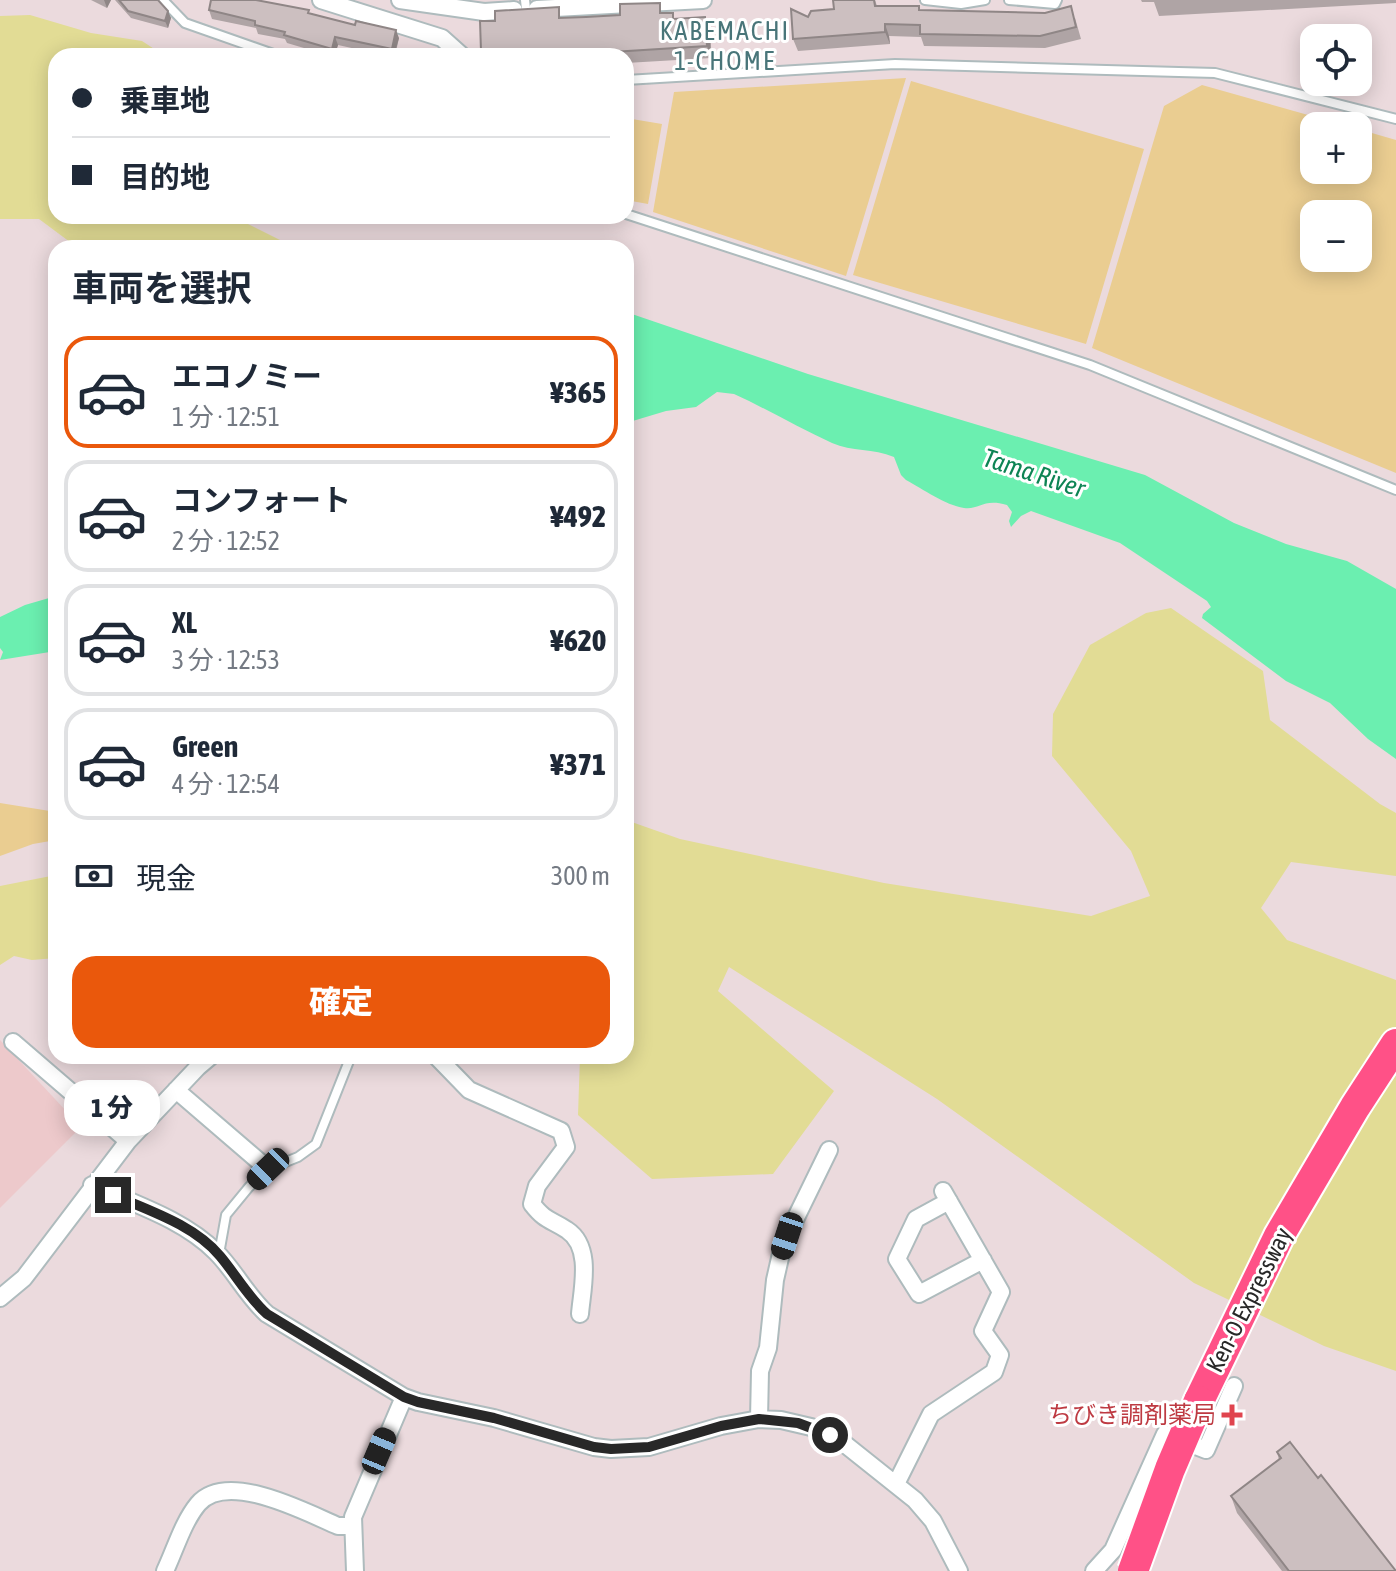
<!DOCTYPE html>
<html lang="ja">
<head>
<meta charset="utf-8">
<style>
	body { margin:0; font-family:"Asap Condensed","Noto Sans JP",sans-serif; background:#f2f2f3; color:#1f2937; height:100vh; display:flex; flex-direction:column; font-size:30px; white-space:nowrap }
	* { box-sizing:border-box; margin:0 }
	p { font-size:26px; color:#747a83 }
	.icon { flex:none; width:44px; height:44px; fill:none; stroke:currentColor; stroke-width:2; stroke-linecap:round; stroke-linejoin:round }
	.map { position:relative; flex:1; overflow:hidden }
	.drawer { position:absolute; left:48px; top:240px; width:586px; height:824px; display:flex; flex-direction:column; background:#fff; border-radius:24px; box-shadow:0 4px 20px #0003 }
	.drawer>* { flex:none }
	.banner { position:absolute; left:48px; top:48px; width:586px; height:176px; border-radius:24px; box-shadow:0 4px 20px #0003; display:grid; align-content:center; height:176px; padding:0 24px; background:#fff }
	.fabs { position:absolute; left:1300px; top:24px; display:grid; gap:16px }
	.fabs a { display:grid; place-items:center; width:72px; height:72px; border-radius:16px; background:#fff; box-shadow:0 4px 20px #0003; font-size:40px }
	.end { position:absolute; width:36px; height:36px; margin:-18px; border:10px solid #282828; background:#fff; box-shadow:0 0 0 4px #fff }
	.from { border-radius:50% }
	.bubble { position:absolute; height:56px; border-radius:24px; background:#fff; box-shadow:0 4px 20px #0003; font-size:26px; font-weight:800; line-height:56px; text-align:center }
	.car { position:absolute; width:24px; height:48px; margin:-24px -12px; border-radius:10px; box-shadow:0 0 6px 2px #0007; background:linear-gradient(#222 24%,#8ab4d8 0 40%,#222 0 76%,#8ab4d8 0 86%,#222 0) }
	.banner b { display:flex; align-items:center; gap:28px; height:76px; font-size:30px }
	.banner b+b { border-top:2px solid #e0e1e3 }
	.banner i { width:20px; height:20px; background:#1f2937 }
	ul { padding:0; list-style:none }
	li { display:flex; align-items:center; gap:24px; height:112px; margin:0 16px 12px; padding:0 8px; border:4px solid #e0e1e3; border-radius:24px }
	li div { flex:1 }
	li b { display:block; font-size:30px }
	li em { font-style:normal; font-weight:800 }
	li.on { border-color:#ea580c }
	li>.icon { width:72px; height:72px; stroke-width:1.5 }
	h2 { padding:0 24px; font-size:36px; line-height:96px }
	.pay { display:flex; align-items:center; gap:20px; height:88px; padding:0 24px; font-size:30px }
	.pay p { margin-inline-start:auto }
	.cta { display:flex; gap:16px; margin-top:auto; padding:16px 24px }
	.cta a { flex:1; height:92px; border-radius:24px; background:#ea580c; color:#fff; font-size:32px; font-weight:800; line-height:92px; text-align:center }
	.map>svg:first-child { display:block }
	.education { fill:#edc9cb }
	.green { fill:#e2dc95 }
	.pitch { fill:#eacd91; fill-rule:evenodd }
	.water { fill:#6befb0 }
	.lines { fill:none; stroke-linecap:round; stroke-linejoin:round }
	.lane-casing { stroke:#aebbbd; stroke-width:12 }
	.street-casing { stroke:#aebbbd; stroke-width:20 }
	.highway-casing { stroke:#fff; stroke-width:34 }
	.lane { stroke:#fff; stroke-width:8 }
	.street { stroke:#fff; stroke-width:16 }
	.highway { stroke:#ff5187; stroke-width:30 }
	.highway-bridge-casing { stroke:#fff; stroke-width:34; stroke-linecap:butt }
	.highway-bridge { stroke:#ff5187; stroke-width:30 }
	.wall { fill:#afa4a5 }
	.shaded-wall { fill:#8f8686 }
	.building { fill:#ccbfc0; stroke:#8f8686; stroke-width:2 }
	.route { stroke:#282828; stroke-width:10 }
	.health-dot { fill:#e0444e; stroke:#fff; stroke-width:3 }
	.labels { text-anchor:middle; stroke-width:6; stroke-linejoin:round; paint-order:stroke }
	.street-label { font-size:24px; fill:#282828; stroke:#fff }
	.health-label { font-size:24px; fill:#be3a42; stroke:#fff; text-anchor:end }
	.neighbourhood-label { font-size:26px; letter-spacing:2px; fill:#497579; stroke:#fff }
	.water-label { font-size:26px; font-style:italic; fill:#0d8454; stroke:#fff }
</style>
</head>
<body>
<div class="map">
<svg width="1396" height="1571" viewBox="0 0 1396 1571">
	<rect width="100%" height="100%" fill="#ebdadd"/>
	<path class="education" d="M0,1040l81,87 -81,81z"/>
	<path class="green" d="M30,15l61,18 51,8 23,15h-109v160h176l64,32h-218l-39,-29h-39v-203z
		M1171,608l92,63 7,49 110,84 16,9v63l-105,-14 -30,46 26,32 109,40v391l-72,-25 -130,-63 -257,-184 -208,-132 -11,24 116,100 -61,83 -121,5 -74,-64 2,-59h46v-236l54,19 204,44 207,33 59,-20 -19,-45 -79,-95 1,-42 37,-69 56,-32z
		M56,875v83l-24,2 -18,-4 -14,9v-79z"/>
	<path class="pitch" d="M906,78l-60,198 -193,-64 21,-120z
		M911,81l233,68 -58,195 -233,-69z
		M1202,85l145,41h-33v44h44v-41l38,11v333l-304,-125 72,-242zM1358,214v44h-44v-44z
		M626,118l36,6 -14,80 -22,-4z
		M0,803l56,9v28l-23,4 -33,12z"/>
	<path class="water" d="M626,312l182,62 337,101 89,48 52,21 61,17 49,28v170l-28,-20 -38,-36 -44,-22 -84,-63 1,-4 8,-7 -4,-6 -87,-58 -89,-32 -10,5 -10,11 -2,-6 3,-9 -5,-7c-24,-7 -27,5 -43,3 -19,-3 -41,-19 -58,-28l-5,-5 -7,-18c-21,-9 -42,-5 -62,-14 -33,-15 -65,-34 -98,-49l-17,-2 -21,15 -30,4 -40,12z
		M56,596v55l-56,9 3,-8 -3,-4v-31l25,-12z"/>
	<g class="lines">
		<defs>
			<path id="lane" d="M163,0l22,23 94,33
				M525,0l1,9
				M925,0l36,4 24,-4
				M1009,0l46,4 2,-4
				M626,80l269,-16 320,9 181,46
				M626,214l464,151 306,125
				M219,1254l7,-39 23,-28 19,-18 30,-12 18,-13 35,-88"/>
			<path id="street" d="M321,0l121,38 19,17
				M400,0l84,12 30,-2
				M537,9l166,-9
				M13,1042l115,99
				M436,1056l33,34 92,41 5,16 -29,39 -5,18c14,18 19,15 35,26 26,17 15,59 13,84
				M176,1090l92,79
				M92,1185c42,19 91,34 124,67 19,19 31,44 51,62l137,83 14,5 76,16 100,29 17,2 38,-2 72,-21 38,-7 22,1 30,7 35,18 69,55 18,21 26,50
				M949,1201l-33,18 -19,40 22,35 64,-34
				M0,1298l24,-20 104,-137 70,-74 13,-11
				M759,1419l1,-48 8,-23 7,-68 5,-22 7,-22 42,-86
				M896,1484l35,-70 63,-42 6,-17 -17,-24 18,-39 -58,-101
				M165,1571c10,-21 18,-49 33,-67 29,-34 107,8 140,22h15
				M355,1571l-2,-54 51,-120
				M1094,1571l19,-21 52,-116 41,16 28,-64"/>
			<path id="highway" d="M1199,1401l80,-165 76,-129 41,-63"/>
		</defs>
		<use href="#lane" class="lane-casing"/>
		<use href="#street" class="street-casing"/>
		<use href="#highway" class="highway-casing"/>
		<use href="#lane" class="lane"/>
		<use href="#street" class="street"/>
		<use href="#highway" class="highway"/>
		<defs>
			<path id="highway-bridge" d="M1133,1571l37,-102 29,-68"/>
		</defs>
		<use href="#highway-bridge" class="highway-bridge-casing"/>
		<use href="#highway-bridge" class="highway-bridge"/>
	</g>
	<path class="wall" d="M91,0h20l-4,8z
		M115,0h43l13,18 -3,10 -37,-10z
		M833,0h42l2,6h42l1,4 155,8 6,21 -36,9 -121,-2 -3,-9 -32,-1 1,8 -92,7 -5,-12 15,-22 26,-8z
		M1141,0h255v3l-237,13 -5,-14h-12z
		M209,10l101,3 89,25 -4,18h-7l-50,-11 -3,11h-4l-44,-13 -2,-4 -27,-5 -2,-6 -44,-9z
		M664,13l11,6 35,10 1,29 -85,5v-7h-143l-2,-5 82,-33z
		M1277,1452l41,26 78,93h-114l-45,-58 -6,-17 48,-36z"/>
	<path class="shaded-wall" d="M104,0h7l-4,8z
		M168,11l3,7 -3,10 -3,-7z
		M705,17l5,12 1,29 -4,-12z
		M885,24l4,12 1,8 -5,-12z
		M396,30l3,8 -5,18 -2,-7z
		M335,37l3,8 -4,11 -2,-7z"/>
	<path class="building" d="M119,0h39l10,11 -3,10 -37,-10z
		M211,0h45l53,10 -1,3 47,12 1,-4 40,9 -4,19 -57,-12 -3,12 -48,-14 1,-3 -30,-7v-4l-46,-11z
		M833,0h41l1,6h44v4l126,3 26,-7 5,21 -36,9 -120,-2v-9l-35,-1v8l-92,7 -2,-30 17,8 3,-6 23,-2z
		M660,3v10h13v6l32,-2 2,29 -159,10h-14v-3l-53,-2 -1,-30h15v-10l64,-4v11l27,-1 34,-2v-11z
		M1290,1442l28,36 3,-3 75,96h-107l-58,-75 50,-38 -4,-6z"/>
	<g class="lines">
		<path class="route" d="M113,1195c37,16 81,30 107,61 16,19 28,41 47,58l137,83 14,5 76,16 100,29 17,2 38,-2 72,-21 38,-7 39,4 32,12"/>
	</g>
	<path class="health-dot" d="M1228 1403h8v8h8v8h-8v8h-8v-8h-8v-8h8z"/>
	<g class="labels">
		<g class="street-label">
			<text transform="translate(1249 1300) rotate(-63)" y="8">Ken-O Expressway</text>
		</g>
		<g class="health-label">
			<text x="1216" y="1423">ちびき調剤薬局</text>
		</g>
		<g class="neighbourhood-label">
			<text x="725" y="40">KABEMACHI<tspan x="725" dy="30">1-CHOME</tspan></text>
		</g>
		<g class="water-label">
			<text transform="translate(1034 473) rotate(18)" y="9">Tama River</text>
		</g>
	</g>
</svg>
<div class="fabs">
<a><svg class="icon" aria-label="locate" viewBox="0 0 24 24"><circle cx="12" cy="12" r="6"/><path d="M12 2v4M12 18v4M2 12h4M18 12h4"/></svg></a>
<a>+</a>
<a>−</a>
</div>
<i class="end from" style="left:830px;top:1435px"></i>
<i class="end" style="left:113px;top:1195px"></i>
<div class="bubble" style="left:64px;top:1080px;width:96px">1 分</div>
<i class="car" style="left:268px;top:1169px;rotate:226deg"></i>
<i class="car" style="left:787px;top:1236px;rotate:198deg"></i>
<i class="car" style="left:379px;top:1451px;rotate:23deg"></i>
<div class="banner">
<b><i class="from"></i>乗車地</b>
<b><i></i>目的地</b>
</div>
<section class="drawer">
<h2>車両を選択</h2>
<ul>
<li class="on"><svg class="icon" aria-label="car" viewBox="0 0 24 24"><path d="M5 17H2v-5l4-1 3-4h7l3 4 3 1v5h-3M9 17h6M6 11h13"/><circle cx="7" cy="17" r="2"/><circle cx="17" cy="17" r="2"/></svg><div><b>エコノミー</b><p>1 分 · 12:51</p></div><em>¥365</em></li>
<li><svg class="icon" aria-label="car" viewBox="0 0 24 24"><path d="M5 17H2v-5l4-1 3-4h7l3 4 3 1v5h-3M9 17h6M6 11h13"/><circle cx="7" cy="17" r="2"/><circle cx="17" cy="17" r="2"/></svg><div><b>コンフォート</b><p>2 分 · 12:52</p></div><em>¥492</em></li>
<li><svg class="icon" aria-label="car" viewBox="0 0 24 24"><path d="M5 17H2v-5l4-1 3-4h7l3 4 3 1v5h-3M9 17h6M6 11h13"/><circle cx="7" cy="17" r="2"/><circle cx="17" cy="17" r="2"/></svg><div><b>XL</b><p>3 分 · 12:53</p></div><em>¥620</em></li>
<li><svg class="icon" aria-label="car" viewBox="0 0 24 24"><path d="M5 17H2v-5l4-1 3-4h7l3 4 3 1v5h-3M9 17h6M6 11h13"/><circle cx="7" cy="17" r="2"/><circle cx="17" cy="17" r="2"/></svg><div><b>Green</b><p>4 分 · 12:54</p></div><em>¥371</em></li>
</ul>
<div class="pay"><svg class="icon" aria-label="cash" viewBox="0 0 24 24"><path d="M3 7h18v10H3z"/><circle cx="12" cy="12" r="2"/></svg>現金<p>300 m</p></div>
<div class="cta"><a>確定</a></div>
</section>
</div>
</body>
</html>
